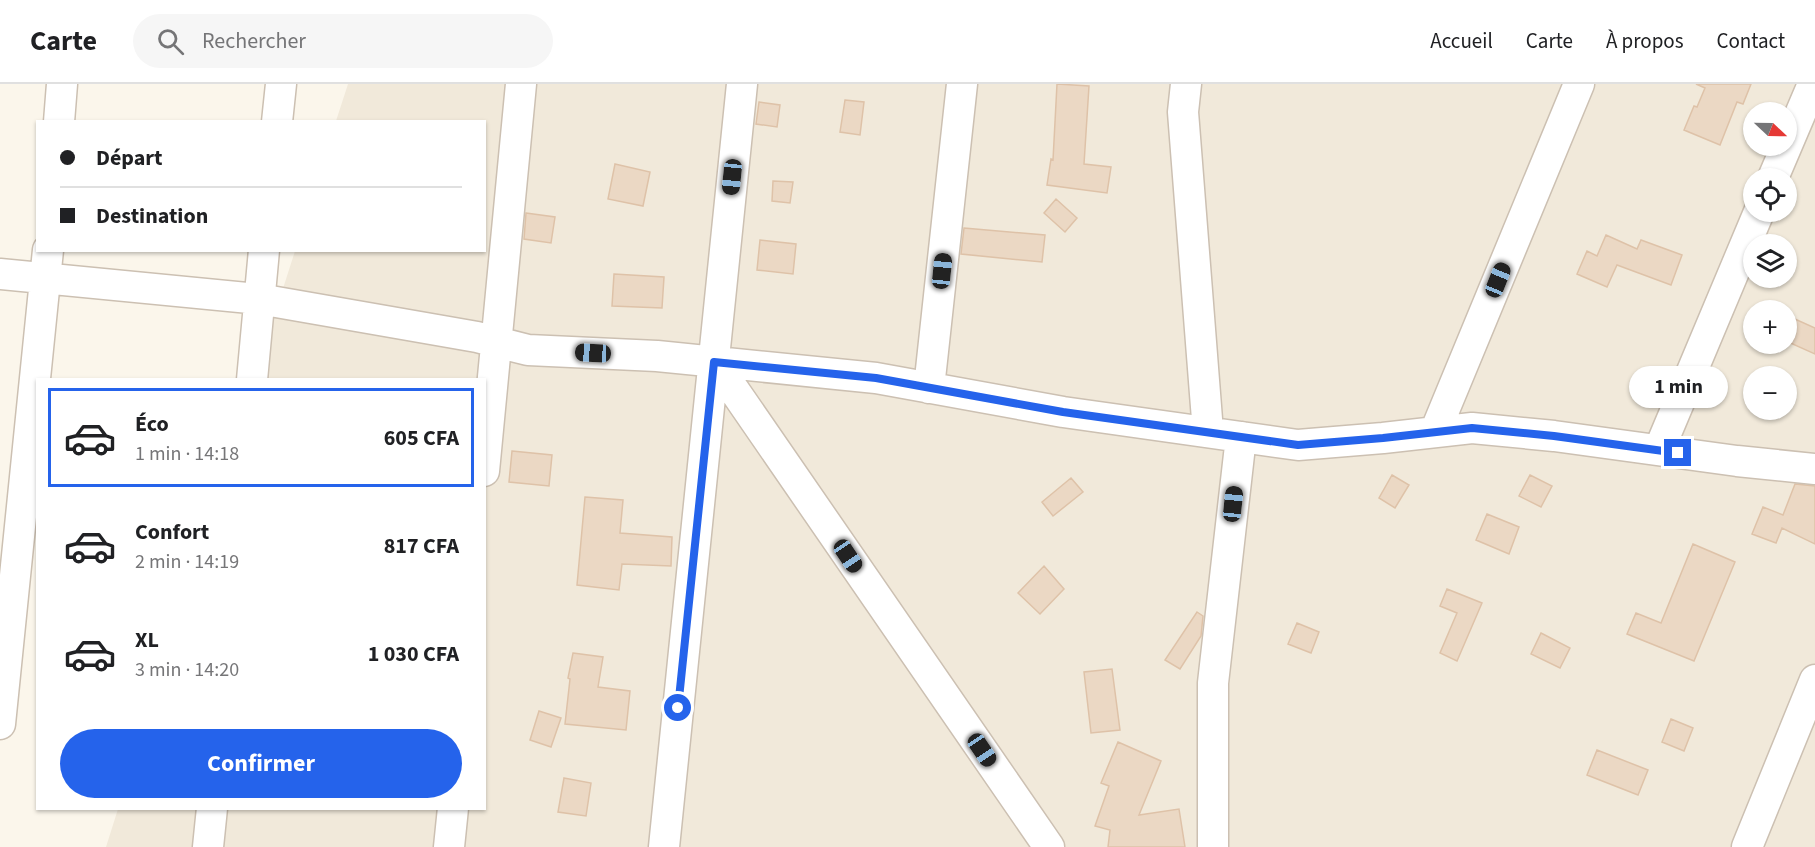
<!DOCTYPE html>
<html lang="fr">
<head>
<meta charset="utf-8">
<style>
	body { margin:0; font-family:"Source Sans 3",sans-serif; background:#f6f6f6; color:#202124; height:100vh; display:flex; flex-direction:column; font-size:22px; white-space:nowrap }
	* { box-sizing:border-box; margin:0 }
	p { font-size:20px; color:#757577 }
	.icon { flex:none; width:33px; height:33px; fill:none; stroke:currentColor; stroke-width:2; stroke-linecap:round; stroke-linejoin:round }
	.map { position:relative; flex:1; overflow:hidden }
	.side { position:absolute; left:36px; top:294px; width:450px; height:432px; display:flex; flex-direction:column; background:#fff; border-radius:0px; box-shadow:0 2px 4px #0004 }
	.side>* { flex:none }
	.banner { position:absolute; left:36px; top:36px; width:450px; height:132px; border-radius:0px; box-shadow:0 2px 4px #0004; display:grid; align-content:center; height:132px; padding:0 24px; background:#fff }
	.needle { width:39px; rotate:112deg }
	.controls { position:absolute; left:1743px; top:18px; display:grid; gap:12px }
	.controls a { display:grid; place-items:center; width:54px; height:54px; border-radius:50%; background:#fff; box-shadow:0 2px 4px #0004; font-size:30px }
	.end { position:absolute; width:27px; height:27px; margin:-14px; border:8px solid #2563eb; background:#fff; box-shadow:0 0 0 3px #fff }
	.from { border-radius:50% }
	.bubble { position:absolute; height:42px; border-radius:21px; background:#fff; box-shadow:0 2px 4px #0004; font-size:20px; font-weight:700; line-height:42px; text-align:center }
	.car { position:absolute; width:18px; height:36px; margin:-18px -9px; border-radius:8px; box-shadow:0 0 4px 2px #0007; background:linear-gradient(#222 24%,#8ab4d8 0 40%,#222 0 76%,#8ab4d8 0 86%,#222 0) }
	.banner b { display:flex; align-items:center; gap:21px; height:57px; font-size:22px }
	.banner b+b { border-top:2px solid #e0e0e0 }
	.banner i { width:15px; height:15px; background:#202124 }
	ul { padding:10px 0 0; list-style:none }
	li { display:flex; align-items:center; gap:18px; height:99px; margin:0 12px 9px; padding:0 12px; border:3px solid transparent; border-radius:0px }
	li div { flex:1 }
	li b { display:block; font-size:22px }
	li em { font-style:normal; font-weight:700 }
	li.selected { border-color:#2563eb }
	li>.icon { width:54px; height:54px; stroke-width:1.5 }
	.action { display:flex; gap:12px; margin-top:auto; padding:12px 24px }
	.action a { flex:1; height:69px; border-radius:36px; background:#2563eb; color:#fff; font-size:24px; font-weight:700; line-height:69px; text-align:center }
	header { display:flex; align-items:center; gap:36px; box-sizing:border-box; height:84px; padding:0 30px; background:#fff; border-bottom:2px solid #e0e0e0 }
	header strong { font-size:28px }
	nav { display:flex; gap:33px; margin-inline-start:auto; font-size:21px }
	.search { width:420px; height:54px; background:#f6f6f6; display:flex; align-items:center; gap:15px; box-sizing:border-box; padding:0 21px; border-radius:33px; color:#757577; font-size:22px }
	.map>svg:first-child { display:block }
	.residential { fill:#f1e9da; fill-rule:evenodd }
	.building { fill:#ebd8c4; stroke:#dec2a8; stroke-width:1.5 }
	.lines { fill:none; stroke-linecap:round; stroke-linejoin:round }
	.minor-casing { stroke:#ccc0b2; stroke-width:33 }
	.minor { stroke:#fff; stroke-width:30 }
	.route { stroke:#2563eb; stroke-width:8 }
</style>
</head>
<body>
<header>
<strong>Carte</strong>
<div class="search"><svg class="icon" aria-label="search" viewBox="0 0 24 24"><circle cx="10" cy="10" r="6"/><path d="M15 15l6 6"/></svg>Rechercher</div>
<nav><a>Accueil</a><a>Carte</a><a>À propos</a><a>Contact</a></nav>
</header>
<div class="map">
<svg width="1815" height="763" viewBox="0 0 1815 763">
	<rect width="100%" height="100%" fill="#fbf6eb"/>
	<path class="residential" d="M348,0h1467v763h-1709l12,-38 366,-1v-428l-230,-1 41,-128 189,-1v-128l-148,-1zM1754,28h32v34h-32zM1754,94h32v34h-32zM1754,160h32v34h-32zM1754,226h32v34h-32zM1754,292h32v34h-32z"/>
	<path class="building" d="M1057,0l32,2 -5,78 27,3 -4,26 -60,-8 4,-26 2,1z
		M1696,0h55l-8,20 -6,-2 -17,43 -36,-15 10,-24 3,1 8,-19z
		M845,16l19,2 -4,33 -20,-3z
		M759,18l21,3 -3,22 -21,-3z
		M615,80l35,8 -7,34 -35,-7z
		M773,97l20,1 -3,21 -18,-2z
		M1056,115l21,19 -12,14 -21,-19z
		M526,129l29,4 -4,26 -27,-4z
		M964,144l81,7 -3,27 -81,-8z
		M1606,151l31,14 4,-9 41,15 -11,30 -54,-20 -10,22 -30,-13 10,-23 10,5z
		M760,156l36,4 -3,30 -36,-4z
		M614,190l50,3 -2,31 -50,-2z
		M1786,231l29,13v26l-29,-13z
		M512,367l40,4 -3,31 -40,-4z
		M1392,391l17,10 -14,23 -16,-10z
		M1530,391l22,11 -11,21 -22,-11z
		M1071,394l12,14 -30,24 -11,-14z
		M1795,400l20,2v58l-33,-16 -6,15 -24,-9 11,-27 20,8z
		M585,413l38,3 -3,33 52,4 -1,29 -49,-2 -3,26 -42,-5z
		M1487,430l32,13 -10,27 -33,-14z
		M1693,460l42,18 -41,99 -67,-27 9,-21 25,10z
		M1044,482l20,23 -24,25 -22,-21z
		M1447,505l35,14 -25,58 -17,-8 17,-40 -17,-7z
		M1197,528l6,4 -2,20 -21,33 -15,-9z
		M1297,539l22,9 -8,21 -23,-9z
		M1541,549l29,15 -10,20 -29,-14z
		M573,569l30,4 -5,30 32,4 -4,39 -61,-6 5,-45 -2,-1z
		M1112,585l8,61 -29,3 -7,-61z
		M539,627l22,7 -10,29 -21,-7z
		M1671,635l22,9 -9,23 -22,-9z
		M1118,658l43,19 -22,54 40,-6 6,38h-77l2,-17 -15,-4 14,-40 -8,-3z
		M1597,666l51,20 -10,25 -51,-20z
		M564,694l27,5 -5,33 -28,-4z"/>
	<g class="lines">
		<defs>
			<path id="minor" d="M1186,0l-3,28 25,320
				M59,38l3,-38
				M277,38l4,-38
				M1773,94l40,-94
				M0,190l259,25 218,38 51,13 129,6 219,22 187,34 235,33 85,-7 89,-10 82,8 183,25 78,8
				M714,277l335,486
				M252,296l12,-130
				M929,304l33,-304
				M1435,348l144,-348
				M1659,366l100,-238
				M484,387l37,-387
				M0,640l48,-474
				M208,763l4,-39
				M449,763l4,-39
				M664,763l78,-763
				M1213,763v-164l28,-246
				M1747,763l68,-167"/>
		</defs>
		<use href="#minor" class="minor-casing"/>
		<use href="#minor" class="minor"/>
	</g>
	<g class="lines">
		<path class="route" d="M678,624l36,-346 162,16 187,34 235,33 85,-7 89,-10 82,8 124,17"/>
	</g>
</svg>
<div class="controls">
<a><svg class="needle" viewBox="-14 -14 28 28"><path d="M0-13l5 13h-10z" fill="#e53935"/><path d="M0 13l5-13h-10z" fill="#757577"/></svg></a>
<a><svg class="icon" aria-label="locate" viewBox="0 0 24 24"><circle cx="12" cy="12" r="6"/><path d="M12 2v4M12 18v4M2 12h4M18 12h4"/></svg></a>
<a><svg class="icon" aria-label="layers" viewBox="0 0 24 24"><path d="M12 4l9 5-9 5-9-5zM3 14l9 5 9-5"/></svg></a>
<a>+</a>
<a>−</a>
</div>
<i class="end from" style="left:678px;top:624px"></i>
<i class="end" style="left:1678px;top:369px"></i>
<div class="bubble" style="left:1629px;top:282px;width:99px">1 min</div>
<i class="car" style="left:732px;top:93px;rotate:186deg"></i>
<i class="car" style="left:942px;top:187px;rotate:6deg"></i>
<i class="car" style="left:1498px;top:196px;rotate:22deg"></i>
<i class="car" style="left:593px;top:269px;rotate:273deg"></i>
<i class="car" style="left:1233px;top:420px;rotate:6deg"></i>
<i class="car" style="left:848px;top:472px;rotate:146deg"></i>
<i class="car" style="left:982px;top:666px;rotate:146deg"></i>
<div class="banner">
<b><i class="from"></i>Départ</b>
<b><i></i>Destination</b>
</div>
<section class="side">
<ul>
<li class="selected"><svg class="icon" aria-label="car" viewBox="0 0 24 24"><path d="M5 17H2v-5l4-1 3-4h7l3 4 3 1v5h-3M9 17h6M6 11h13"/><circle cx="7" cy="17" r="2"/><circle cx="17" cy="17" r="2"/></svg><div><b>Éco</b><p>1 min · 14:18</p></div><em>605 CFA</em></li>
<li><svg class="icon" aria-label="car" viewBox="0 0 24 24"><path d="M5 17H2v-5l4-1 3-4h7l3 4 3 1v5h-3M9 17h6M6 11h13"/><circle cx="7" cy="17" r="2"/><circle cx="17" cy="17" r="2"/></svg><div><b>Confort</b><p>2 min · 14:19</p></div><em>817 CFA</em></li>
<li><svg class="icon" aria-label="car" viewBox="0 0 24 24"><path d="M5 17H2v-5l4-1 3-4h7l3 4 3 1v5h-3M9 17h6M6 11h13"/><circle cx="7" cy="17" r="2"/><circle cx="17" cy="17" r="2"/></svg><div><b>XL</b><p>3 min · 14:20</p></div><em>1 030 CFA</em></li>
</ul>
<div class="action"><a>Confirmer</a></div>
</section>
</div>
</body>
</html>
